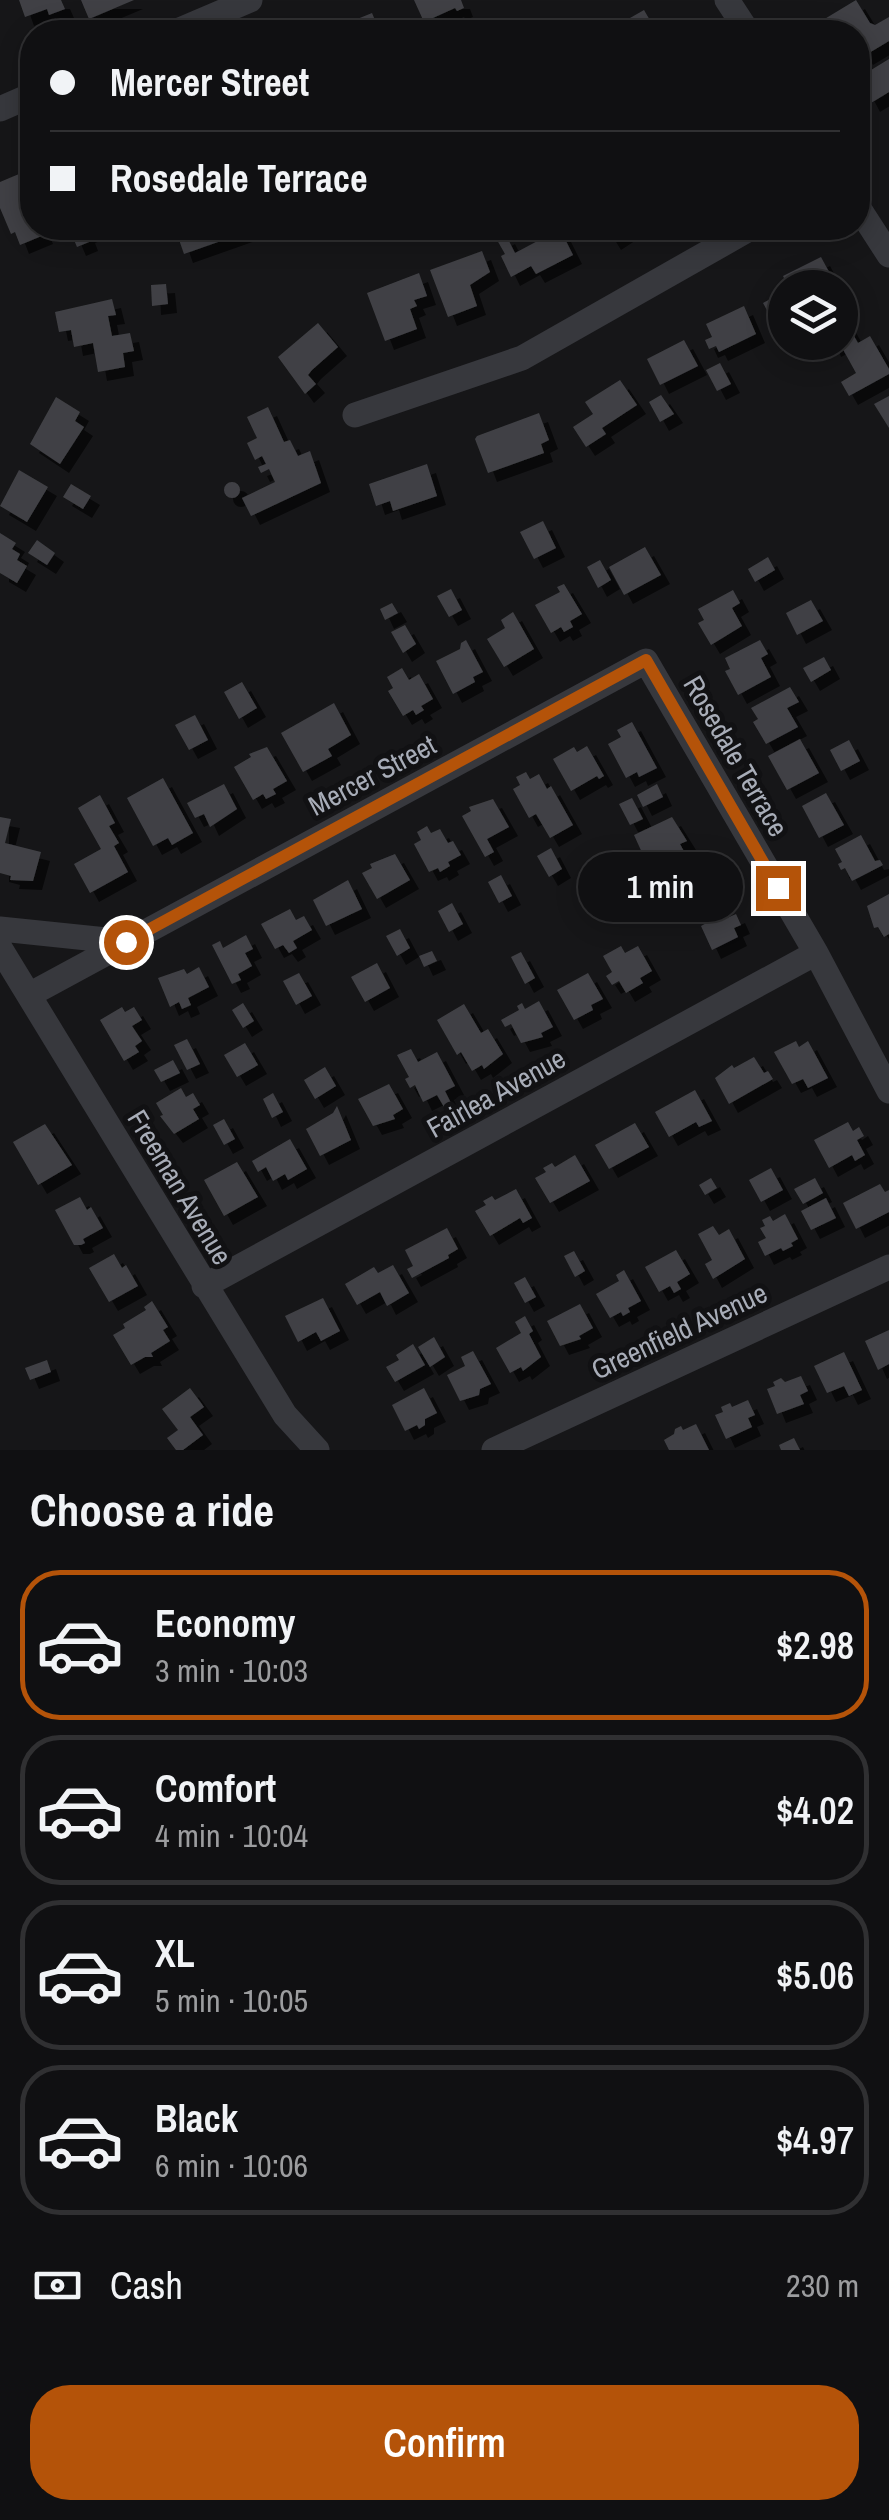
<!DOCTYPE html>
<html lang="en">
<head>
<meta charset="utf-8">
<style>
	body { margin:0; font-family:"Archivo Narrow",sans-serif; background:#19191b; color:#f1f3f6; height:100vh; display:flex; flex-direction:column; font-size:38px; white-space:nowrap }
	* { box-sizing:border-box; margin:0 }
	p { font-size:32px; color:#9c9d9f }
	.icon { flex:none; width:55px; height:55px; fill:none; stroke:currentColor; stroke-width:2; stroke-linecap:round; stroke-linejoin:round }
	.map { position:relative; height:1450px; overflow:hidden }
	.sheet { display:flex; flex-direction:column; background:#101012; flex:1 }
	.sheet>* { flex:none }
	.guide { position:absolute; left:20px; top:20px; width:850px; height:220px; border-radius:40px; box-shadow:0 5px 25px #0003,0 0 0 2px #303032; display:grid; align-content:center; height:220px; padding:0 30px; background:#101012 }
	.tools { position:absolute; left:768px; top:270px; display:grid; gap:20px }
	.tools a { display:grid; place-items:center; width:90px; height:90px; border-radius:50%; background:#101012; box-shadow:0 5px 25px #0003,0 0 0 2px #303032; font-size:50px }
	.end { position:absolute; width:45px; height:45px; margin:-22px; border:12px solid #b45309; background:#fff; box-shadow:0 0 0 5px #fff }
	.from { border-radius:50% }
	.bubble { position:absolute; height:70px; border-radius:35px; background:#101012; box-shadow:0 5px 25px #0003,0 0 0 2px #303032; font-size:32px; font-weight:600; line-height:70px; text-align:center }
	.guide b { display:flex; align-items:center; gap:35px; height:95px; font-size:38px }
	.guide b+b { border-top:2px solid #303032 }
	.guide i { width:25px; height:25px; background:#f1f3f6 }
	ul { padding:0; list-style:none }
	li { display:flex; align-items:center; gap:30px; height:150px; margin:0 20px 15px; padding:0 10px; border:5px solid #303032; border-radius:40px }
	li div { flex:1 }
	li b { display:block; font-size:38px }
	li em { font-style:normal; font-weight:600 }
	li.current { border-color:#b45309 }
	li>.icon { width:90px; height:90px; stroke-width:1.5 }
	h2 { padding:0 30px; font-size:45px; line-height:120px }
	.pay { display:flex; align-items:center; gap:25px; height:110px; padding:0 30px; font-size:38px }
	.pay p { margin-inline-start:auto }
	.primary-button { display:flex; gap:20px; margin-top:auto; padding:20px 30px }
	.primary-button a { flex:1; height:115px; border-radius:40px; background:#b45309; color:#fff; font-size:40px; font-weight:600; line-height:115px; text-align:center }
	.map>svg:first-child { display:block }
	.building { fill:#404145; filter:url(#shadow) }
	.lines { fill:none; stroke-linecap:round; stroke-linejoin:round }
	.street { stroke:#37383d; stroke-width:25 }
	.route { stroke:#b45309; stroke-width:12 }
	.labels { text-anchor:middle; stroke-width:10; stroke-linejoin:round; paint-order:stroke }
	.street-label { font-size:28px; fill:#a8adb8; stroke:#111113 }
</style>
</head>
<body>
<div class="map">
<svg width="889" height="1450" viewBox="0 0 889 1450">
	<defs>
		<filter id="shadow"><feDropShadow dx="9" dy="9" stdDeviation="0" flood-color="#0009"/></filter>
	</defs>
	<rect width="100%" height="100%" fill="#161618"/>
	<path class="building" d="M19,0h42l4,9 -16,6 -2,-6 -22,8z
		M81,0h53l-45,19z
		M414,0h47l3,8 -7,3 -2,-3 -31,14z
		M856,0l14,23 5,2 14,-8v24l-25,15 -6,-11v-13h-34l-6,-9z
		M644,10l11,19 12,-7 6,10h-43l-7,-10z
		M372,13l8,19h-32l-3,-8z
		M889,59v33l-18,11 -13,-25z
		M19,174l13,34 -4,4 4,16h9l3,7 -24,10 -5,-13 -4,2 -11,-26v-26z
		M69,228h33l-16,6 3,8 -12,5z
		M186,228h65l1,2 -68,24 -8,-23z
		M604,228h28l-20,13z
		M560,229l13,26 -37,19 -5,-8 -20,11 -10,-21 4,-2 -8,-14 9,-5 9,18z
		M482,251l8,21 -20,13 7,21 -29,11 -18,-47z
		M821,257l14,26 -9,5h-37l-6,-12z
		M419,273l8,23 -13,4 3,6 -7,3 7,20 -32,12 -18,-48z
		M166,284l2,20 -16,2 -1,-21z
		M785,291v29l-10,5 -12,-22z
		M112,299l4,16 -8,1 4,20 18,-3 4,18 -11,2 2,14 -27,5 -5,-29 -19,4 -3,-17 -12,2 -4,-20z
		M744,306l12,28 -37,18 -3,-6 -7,3 -4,-9 7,-3 -6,-13z
		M846,322l12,21 12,-7 19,33v5l-40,22 -8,-14 15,-9 -16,-29 -8,4 -2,-6h10v-17z
		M318,323l20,24 -26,23 -4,5 8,9 -11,10 -27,-37z
		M684,340l14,26 -38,19 -13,-26z
		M720,363l11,21 -14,7 -11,-21z
		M620,380l17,25 -35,23 4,6 -20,13 -13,-20 20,-13 -8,-12z
		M661,395l13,19 -14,8 -11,-20z
		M889,396v32l-15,-24z
		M56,397l24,15 -5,9 9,6 -24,37 -30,-20z
		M268,407l16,35 6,-2 8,16 12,-5 11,32 -70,33 -9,-18 33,-16 -6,-13 -8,4 -3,-6 8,-3 -4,-8 -7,4 -8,-17 10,-5 -10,-21z
		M539,413l10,27 -8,4 3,9 -56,20 -13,-34 2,-3z
		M427,464l10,32 -44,15 -3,-10 -14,5 -7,-22z
		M19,470l29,17 -21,35 -27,-16z
		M224 490a8 8 0 1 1 16 0a8 8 0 1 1-16 0Z
		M71,484l20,12 -8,13 -20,-12z
		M543,521l13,27 -22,11 -14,-27z
		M0,533l16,10 -4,6 8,5 -3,6 10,6 -10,17 -17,-10z
		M37,540l18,13 -8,12 -19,-12z
		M645,547l16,28 -37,20 -15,-28z
		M768,557l7,13 -20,12 -7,-13z
		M600,560l11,20 -13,8 -11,-21z
		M564,584l18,30 -12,7 3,6 -9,5 -3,-5 -10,6 -16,-28 25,-13 -3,-5z
		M451,589l11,21 -13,7 -12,-21z
		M733,590l7,13 -8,5 10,18 -31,19 -13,-22 6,-3 -6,-11z
		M811,600l12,21 -26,14 -11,-22z
		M392,603l6,10 -13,7 -5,-11z
		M513,612l21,37 -30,18 -17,-28 18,-11 -4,-8z
		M405,625l11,19 -13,9 -12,-21z
		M466,640l17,32 -10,5 2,5 -22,12 -17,-33 24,-12 1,-6z
		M760,640l8,14 -7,4 10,19 -33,18 -13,-24 5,-2 -5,-11z
		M824,657l7,13 -20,12 -8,-14z
		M402,668l7,12 10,-6 14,25 -12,7 3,4 -8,5 -3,-5 -10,6 -15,-25 5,-3 -6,-11z
		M242,682l15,26 -18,11 -15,-27z
		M790,687l9,15 -12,6 11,19 -32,17 -13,-22 5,-3 -7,-11z
		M334,703l17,32 -23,14 4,7 -29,16 -22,-39z
		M195,715l13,25 -19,10 -14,-25z
		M632,722l25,46 -18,9 -2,-5 -11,6 -18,-34 13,-7 -4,-7z
		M800,739l19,34 -32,17 -19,-34z
		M849,740l11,21 -19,10 -11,-21z
		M587,746l17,30 -5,3 -2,-3 -26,15 -18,-32 21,-12 3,5z
		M267,747l20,34 -14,8 3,5 -10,5 -3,-5 -10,6 -19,-33 17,-10 -2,-3z
		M526,772l4,7 9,-5 8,15 4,-3 22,39 -23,13 -14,-24 -7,4 -16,-29 7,-4 -4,-8z
		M163,778l30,55 -21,12 -4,-7 -15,8 -26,-48z
		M224,784l13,25 -27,18 -6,-13 -9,4 -8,-15z
		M657,784l6,13 -20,10 -6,-12z
		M826,793l18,32 -25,13 -17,-32z
		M100,795l15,28 -6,3 10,17 -5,3 14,26 -38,21 -16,-29 27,-15 -23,-41z
		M632,798l11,21 -13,6 -11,-21z
		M493,799l16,28 -22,12 7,13 -9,5 -23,-41 9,-5 -2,-4z
		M0,817l11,2 -6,24 36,9 -8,29 -23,-1 1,-4 -11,-3z
		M672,817l15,24 -7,3 6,11 -31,14 -6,-14 -5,2 -10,-22z
		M427,826l4,7 9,-4 8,14 5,-2 8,14 -13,7 2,4 -10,6 -2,-4 -9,4 -15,-28 7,-4 -4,-8z
		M861,835l14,26 5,-1 3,5 -31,16 -7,-13 -4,2 -3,-6 4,-2 -7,-13z
		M551,848l11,21 -13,8 -12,-21z
		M395,854l15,26 -33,19 -15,-26 10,-5 -2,-4z
		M690,874l4,6 10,-5 13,25 -23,12 -13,-23 -4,2 -4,-9z
		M501,875l11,21 -13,7 -11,-21z
		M611,879l10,18 -19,10 -9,-18z
		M348,880l14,29 -36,17 -13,-26z
		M647,884l6,10 -20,11 -5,-10z
		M889,894v40l-5,3 -6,-10 -4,1 -7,-22z
		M452,903l11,21 -14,8 -11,-21z
		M290,909l6,11 8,-4 8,14 -19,11 4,7 -8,5 -6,-8 -8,4 -14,-25z
		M725,913l2,5 9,-4 5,11 -7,3 4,9 -26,13 -11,-24z
		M400,929l10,19 -13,8 -11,-20z
		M246,935l7,14 -8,4 7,13 -14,8 3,6 -9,4 -20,-39 8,-4 3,7z
		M621,946l4,7 13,-7 14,25 -12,7 3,5 -17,10 -7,-12 -7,4 -6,-9 6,-4 -9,-16z
		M432,951l5,10 -13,6 -5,-11z
		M521,952l14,26 -10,6 -14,-27z
		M377,963l13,25 -25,14 -14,-25z
		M199,967l10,20 -21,11 3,7 -9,4 -3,-7 -9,5 -12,-29 26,-9 3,5z
		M299,973l13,23 -16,9 -13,-24z
		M588,973l15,26 -12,6 2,5 -19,10 -17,-30z
		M539,1001l14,26 -12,6 2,4 -22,6 -10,-19 -6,3 -4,-7 18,-10 -2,-4 5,-3 3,6z
		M243,1003l11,18 -11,7 -11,-18z
		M464,1004l17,29 7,-4 15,25 -19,15 -2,-4 -10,6 -11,-19 -4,3 -20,-35z
		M122,1007l3,5 9,-5 8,13 -10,6 10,15 -7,5 4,6 -15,9 -24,-41z
		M187,1039l13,25 -13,6 -13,-25z
		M796,1041l3,6 9,-6 20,37 -20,10 -5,-9 -11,5 -18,-32z
		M245,1043l13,22 -21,12 -13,-22z
		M411,1049l7,13 19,-10 18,34 -10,5 6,12 -7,4 -7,-12 -14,7 -8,-17 -5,3 -5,-9 4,-2 -12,-22z
		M754,1057l10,16 4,-2 5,8 -44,25 -14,-26 17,-13 2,3z
		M173,1060l7,13 -19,9 -7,-12z
		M325,1067l11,19 -21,13 -11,-19z
		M389,1084l14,25 -10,6 2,4 -22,7 -15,-27z
		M181,1088l5,9 7,-4 7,12 -7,4 6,10 -25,15 -14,-18 3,-1 -7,-12z
		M695,1090l17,31 -13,6 -3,-5 -27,15 -14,-25z
		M273,1093l10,19 -11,6 -9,-19z
		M337,1106l14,34 -31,16 -14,-27 27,-16z
		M224,1119l11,20 -11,6 -11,-20z
		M848,1122l5,9 6,-4 5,9 -7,4 8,15 -10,6 -3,-6 -23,13 -15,-28z
		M635,1123l14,24 -40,22 -14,-24z
		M45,1124l27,41 -34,20 -25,-43z
		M290,1139l17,30 -19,11 -3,-6 -12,7 -7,-14 -8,5 -6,-11z
		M575,1155l15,26 -40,22 -15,-25 11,-6 -3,-4 9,-5 3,4z
		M237,1162l21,35 -34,19 -20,-36z
		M771,1168l12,22 -22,12 -12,-22z
		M711,1178l6,10 -12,7 -6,-10z
		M815,1178l8,15 -20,11 -9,-15z
		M880,1184l5,8 4,-2v22l-33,17 -13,-26z
		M516,1189l16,29 -9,5 -3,-5 -30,18 -15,-25 11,-6 -3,-4 9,-5 3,4z
		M80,1197l7,13 4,-3 12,21 -20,11 2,4 -4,2h-7l-19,-35z
		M826,1198l10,20 -25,12 -10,-19z
		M785,1214l13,25 -7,4 2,3 -10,5 -2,-3 -16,8 -7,-14 8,-4 -6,-10 5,-2 -3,-6 8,-4 3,5z
		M713,1226l6,9 10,-6 16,30 -32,20 -8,-15 7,-4 -14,-26z
		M447,1228l11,21 -10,6 1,3 -37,20 -5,-9 6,-3 -8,-16z
		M676,1250l14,24 -13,8 4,7 -7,4 -4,-7 -11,6 -14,-25z
		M574,1251l11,20 -10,6 -11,-21z
		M114,1254l8,14 4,-3 12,21 -29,16 -20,-34z
		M393,1265l16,28 -22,13 -7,-14 -23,13 -12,-21 29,-17 4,6z
		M624,1270l17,31 -13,7 2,4 -7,4 -2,-4 -11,6 -14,-24 23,-13 -3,-6z
		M525,1277l11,20 -11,6 -11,-20z
		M323,1298l17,33 -19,10 -5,-9 -18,10 -13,-26z
		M152,1301l16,26 -5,3 7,11 -19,12 2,4h-8l-14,8 -18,-30 12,-7 -2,-4 23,-14 -2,-3z
		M580,1304l13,24 -14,8 2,3 -21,7 -13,-25z
		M525,1316l8,15 -4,3 12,23 -18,14 -2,-4 -11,6 -14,-25 25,-15 -6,-11z
		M889,1330v34l-11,6 -13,-29z
		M434,1337l11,20 -15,10 -12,-20z
		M413,1344l12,21 -30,17 -9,-15 13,-7 -3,-5z
		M473,1351l18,33 -11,5 -1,6 -19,6 -13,-26 18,-9 -4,-9z
		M844,1352l18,38 -13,6 -5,-10 -17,7 -13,-27z
		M47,1360l4,12 -21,8 -5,-12z
		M801,1376l7,15 -8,4 4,9 -27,10 -10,-25 8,-3 -2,-4 8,-4 4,4z
		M190,1388l14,19 -14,10 13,18 -20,15h-7l-9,-12 11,-8 -16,-21z
		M424,1388l13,25 -12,6v6l-6,4 -2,-4 -12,6 -13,-26z
		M748,1400l7,15 -7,3 4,9 -26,12 -11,-24 8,-3 -2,-5 9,-4 2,4z
		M696,1424l13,26h-40l-5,-10 10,-6 1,-5 6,-3 2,4z
		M794,1438l6,12h-19l-2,-5z"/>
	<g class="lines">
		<path class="street" d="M727,0l21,32
			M175,32l75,-32
			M0,109l32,-14
			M858,207l31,48
			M355,415l167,-57 229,-130
			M0,929l126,13
			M0,948l285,467 32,35
			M29,995l617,-334 170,292 73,138
			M204,1286l612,-333
			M494,1450l395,-183"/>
	</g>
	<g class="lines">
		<path class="route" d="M126,942l520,-282 132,228"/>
	</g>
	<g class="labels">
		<g class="street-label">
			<text transform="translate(736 756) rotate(60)" y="10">Rosedale Terrace</text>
			<text transform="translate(372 775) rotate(-28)" y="10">Mercer Street</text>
			<text transform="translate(496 1093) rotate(-29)" y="10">Fairlea Avenue</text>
			<text transform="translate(180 1187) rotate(59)" y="10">Freeman Avenue</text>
			<text transform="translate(679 1331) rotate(-25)" y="10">Greenfield Avenue</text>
		</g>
	</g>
</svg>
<div class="tools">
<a><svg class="icon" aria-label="layers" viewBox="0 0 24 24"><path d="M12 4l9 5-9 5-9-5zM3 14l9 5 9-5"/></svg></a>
</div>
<i class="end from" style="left:126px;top:942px"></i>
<i class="end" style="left:778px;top:888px"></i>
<div class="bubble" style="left:578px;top:852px;width:165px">1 min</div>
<div class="guide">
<b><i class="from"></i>Mercer Street</b>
<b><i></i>Rosedale Terrace</b>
</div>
</div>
<section class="sheet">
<h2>Choose a ride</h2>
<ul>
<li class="current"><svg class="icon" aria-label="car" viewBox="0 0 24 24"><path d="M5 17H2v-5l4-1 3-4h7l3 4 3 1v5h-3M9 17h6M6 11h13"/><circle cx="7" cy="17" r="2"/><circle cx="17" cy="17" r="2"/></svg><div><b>Economy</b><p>3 min · 10:03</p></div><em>$2.98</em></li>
<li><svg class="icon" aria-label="car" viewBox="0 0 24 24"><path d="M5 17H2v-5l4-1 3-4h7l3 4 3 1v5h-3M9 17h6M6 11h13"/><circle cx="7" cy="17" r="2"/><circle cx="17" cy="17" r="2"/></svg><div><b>Comfort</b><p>4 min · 10:04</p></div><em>$4.02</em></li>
<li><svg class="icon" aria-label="car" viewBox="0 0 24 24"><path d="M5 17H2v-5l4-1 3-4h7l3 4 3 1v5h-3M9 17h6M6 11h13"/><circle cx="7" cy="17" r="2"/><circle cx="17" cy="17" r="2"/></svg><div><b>XL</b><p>5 min · 10:05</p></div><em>$5.06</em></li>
<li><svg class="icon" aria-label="car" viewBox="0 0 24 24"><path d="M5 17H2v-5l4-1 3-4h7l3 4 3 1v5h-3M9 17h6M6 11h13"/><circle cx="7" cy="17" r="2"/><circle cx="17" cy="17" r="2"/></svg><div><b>Black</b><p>6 min · 10:06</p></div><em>$4.97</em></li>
</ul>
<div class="pay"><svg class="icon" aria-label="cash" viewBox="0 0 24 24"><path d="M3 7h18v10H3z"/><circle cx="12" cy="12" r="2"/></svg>Cash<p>230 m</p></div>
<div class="primary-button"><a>Confirm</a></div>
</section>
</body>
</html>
